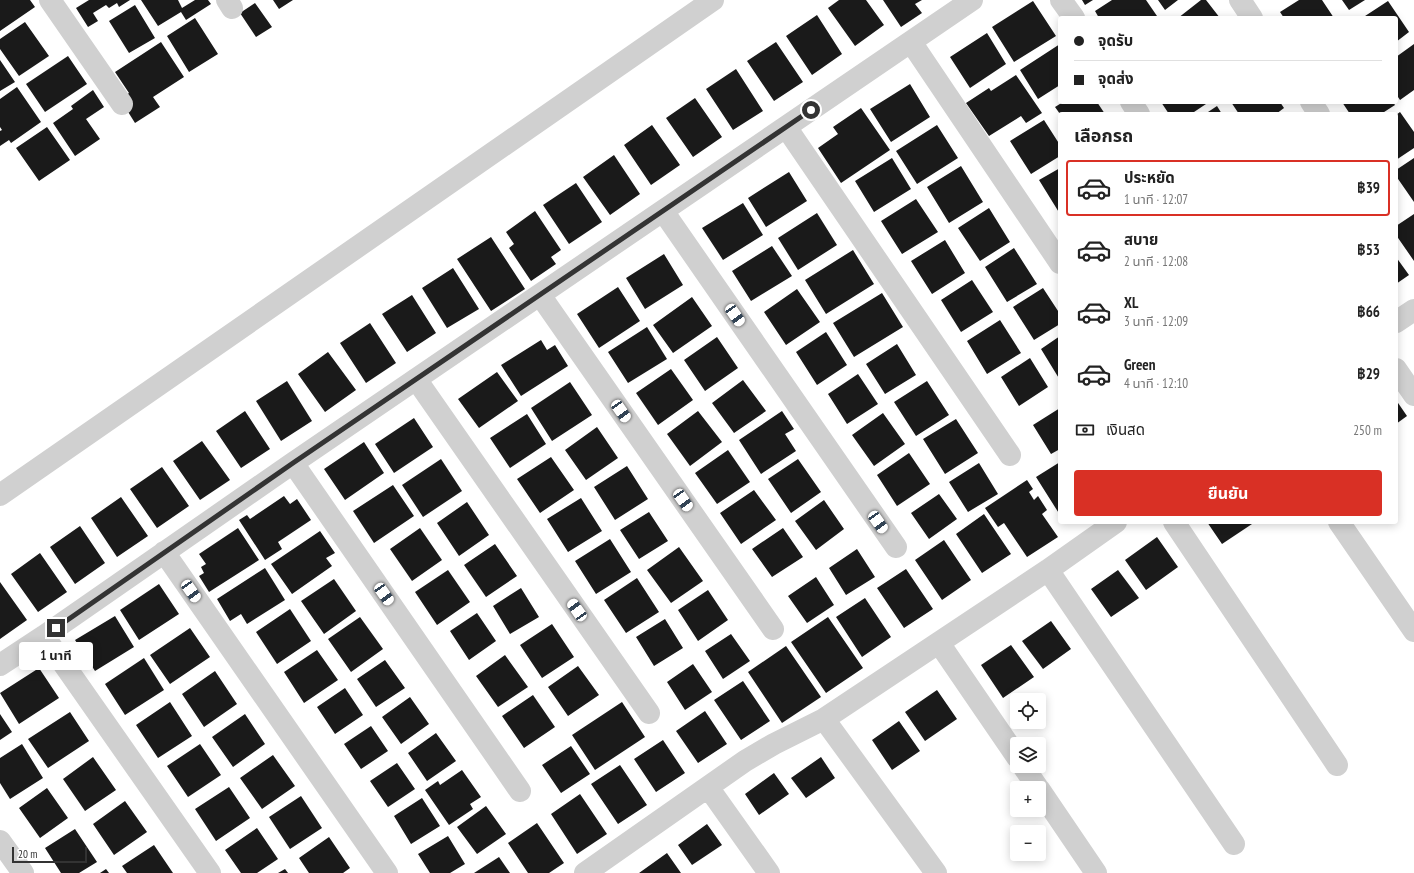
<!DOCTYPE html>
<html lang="th">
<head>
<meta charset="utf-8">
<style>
	body { margin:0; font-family:"PT Sans Narrow","Noto Sans Thai",sans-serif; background:#f2f2f2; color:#222; height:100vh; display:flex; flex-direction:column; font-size:15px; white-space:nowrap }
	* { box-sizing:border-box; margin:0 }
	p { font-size:13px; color:#767676 }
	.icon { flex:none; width:22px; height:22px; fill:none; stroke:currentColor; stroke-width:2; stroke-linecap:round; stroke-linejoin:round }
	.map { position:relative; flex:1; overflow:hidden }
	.drawer { position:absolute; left:1058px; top:112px; width:340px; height:412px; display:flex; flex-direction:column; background:#fff; border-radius:4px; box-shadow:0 2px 10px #0003 }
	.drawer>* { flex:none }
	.top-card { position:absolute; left:1058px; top:16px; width:340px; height:88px; border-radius:4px; box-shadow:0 2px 10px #0003; display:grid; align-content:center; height:88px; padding:0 16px; background:#fff }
	.controls { position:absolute; left:1010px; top:693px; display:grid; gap:8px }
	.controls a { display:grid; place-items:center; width:36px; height:36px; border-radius:4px; background:#fff; box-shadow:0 2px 10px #0003; font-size:20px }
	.scale { position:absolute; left:12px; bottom:10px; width:75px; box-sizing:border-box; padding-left:4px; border:2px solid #333; border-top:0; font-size:11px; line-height:14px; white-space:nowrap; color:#333; -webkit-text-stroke:3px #fff; paint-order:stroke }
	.end { position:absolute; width:18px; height:18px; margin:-9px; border:5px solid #333; background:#fff; box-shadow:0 0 0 2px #fff }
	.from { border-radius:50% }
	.bubble { position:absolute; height:28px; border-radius:4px; background:#fff; box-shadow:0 2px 10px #0003; font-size:13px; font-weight:700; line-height:28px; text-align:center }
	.car { position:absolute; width:12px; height:24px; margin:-12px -6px; border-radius:5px; box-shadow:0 0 3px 1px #0007; background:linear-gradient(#fff 24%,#345 0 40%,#fff 0 76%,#345 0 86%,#fff 0) }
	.top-card b { display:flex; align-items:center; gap:14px; height:38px; font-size:15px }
	.top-card b+b { border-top:1px solid #e0e0e0 }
	.top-card i { width:10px; height:10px; background:#222 }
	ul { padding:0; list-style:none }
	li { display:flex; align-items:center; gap:12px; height:56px; margin:0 8px 6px; padding:0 8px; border:2px solid transparent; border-radius:4px }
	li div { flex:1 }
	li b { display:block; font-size:15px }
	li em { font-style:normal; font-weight:700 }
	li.selected { border-color:#d93025 }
	li>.icon { width:36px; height:36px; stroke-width:1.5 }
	h2 { padding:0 16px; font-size:18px; line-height:48px }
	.pay { display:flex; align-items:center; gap:10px; height:44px; padding:0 16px; font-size:15px }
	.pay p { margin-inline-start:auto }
	.action { display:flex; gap:8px; margin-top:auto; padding:8px 16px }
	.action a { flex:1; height:46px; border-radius:4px; background:#d93025; color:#fff; font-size:16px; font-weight:700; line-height:46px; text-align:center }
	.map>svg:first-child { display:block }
	.building { fill:#1a1a1a }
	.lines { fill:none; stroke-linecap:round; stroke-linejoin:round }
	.minor { stroke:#d0d0d0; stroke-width:22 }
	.route { stroke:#333; stroke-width:5 }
</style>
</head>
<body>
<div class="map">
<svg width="1414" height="873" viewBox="0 0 1414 873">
	<rect width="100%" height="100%" fill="#fff"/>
	<path class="building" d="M0,0h30l5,7 -35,24z
		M89,0h41l-11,7 -2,-4 -8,5 -3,-3 -13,8 5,8 -10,6 -12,-19z
		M141,0h37l4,8 13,-8h13l3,4 -25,16 -5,-8 -23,14z
		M273,0h20l-14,9z
		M839,0h27l18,25 -29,21 -27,-38z
		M883,0h39l-7,4 7,9 -21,14z
		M1082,0h11l-8,5z
		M1112,0h34l11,16 -4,2h-54l-4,-7z
		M1158,0h20l-13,10z
		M1201,0h5l14,18h-42z
		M1299,0h23l12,18h-50l-4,-6z
		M1342,0h23l-16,10z
		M1033,1l23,35 -42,26 -22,-35z
		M1388,1l21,31 -13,10v-24h-34z
		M255,3l17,24 -16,10 -16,-24z
		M135,5l20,33 -26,15 -20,-32z
		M817,15l25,39 -30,21 -26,-39z
		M195,18l23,36 -29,18 -22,-36z
		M25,22l24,34 -30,20 -19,-27v-10z
		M987,33l19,31 -36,24 -20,-31z
		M161,42l23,35 -31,20 7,10 -25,16 -15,-24 9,-6 -14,-21z
		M776,42l27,40 -29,19 -27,-40z
		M1060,44v41l-22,14 -18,-29z
		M1414,44v46l-14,10 -4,-6v-37z
		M68,56l19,28 -42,28 -19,-28z
		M0,60l15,22 -15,9z
		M736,69l27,42 -30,19 -27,-41z
		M1016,75l26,38 -16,10 -5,-7 -32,20 -23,-33 23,-15 2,3z
		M910,84l20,33 -39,25 -21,-33z
		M17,87l24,35 -30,21 -2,-3 -9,6v-15l2,-1 -2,-3v-28z
		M93,90l11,17 -18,12 14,20 -25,17 -22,-33 20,-14 -2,-3z
		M695,98l27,39 -29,20 -27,-39z
		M1063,102h34l8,12h-45l-5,-7z
		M1161,102h48l-18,12h-22z
		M1231,102h49l4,6 -8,6h-37z
		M1342,102h51l2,3 -14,9h-31z
		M1217,106l5,8h-17z
		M861,108l29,42 -49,33 -23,-35 20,-14 -5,-7z
		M1400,112l14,20v16l-18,12v-45z
		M1044,120l16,25v11l-29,18 -21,-33z
		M652,125l28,40 -29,20 -27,-40z
		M937,125l21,33 -41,26 -21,-33z
		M47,127l23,33 -31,21 -23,-33z
		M614,155l26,39 -30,21 -27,-38z
		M892,158l19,31 -37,23 -19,-31z
		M1414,158v44l-18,-26v-6z
		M961,166l22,36 -34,21 -22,-36z
		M1060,168v46l-21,-34z
		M789,172l18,29 -41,26 -18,-29z
		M576,183l26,39 -33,22 -26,-39z
		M916,199l22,33 -36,22 -21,-33z
		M743,203l20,32 -40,25 -21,-32z
		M989,208l21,34 -30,19 -22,-33z
		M535,211l26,39 -10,7 5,7 -25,17 -22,-33 5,-4 -8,-12z
		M817,213l20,32 -39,25 -20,-32z
		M1414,214v47l-18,-26v-9z
		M491,237l34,52 -34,22 -34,-52z
		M945,240l20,33 -33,21 -21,-33z
		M772,246l20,30 -41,25 -19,-30z
		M1014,248l23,36 -30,18 -22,-35z
		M853,250l21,34 -48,30 -21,-34z
		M664,254l19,31 -38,24 -19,-31z
		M1396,257l13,18 -13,9z
		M453,268l26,41 -32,19 -25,-40z
		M972,280l21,32 -32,20 -20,-32z
		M618,287l22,34 -41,27 -22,-34z
		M1043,288l17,26v10l-26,16 -21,-33z
		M797,289l23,33 -34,23 -22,-33z
		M882,293l21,34 -49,30 -21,-34z
		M412,295l24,38 -29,19 -25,-38z
		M692,297l20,29 -39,27 -20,-28z
		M1000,320l21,33 -34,21 -20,-33z
		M370,323l26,40 -30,20 -26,-40z
		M647,327l20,32 -39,24 -20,-31z
		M826,332l21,33 -30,20 -21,-33z
		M1060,336v44l-19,-31z
		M717,337l21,31 -33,23 -21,-31z
		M541,340l6,10 8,-5 13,21 -47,30 -20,-31z
		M897,344l19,31 -31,19 -19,-30z
		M328,352l28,38 -31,22 -27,-38z
		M1030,358l18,29 -29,19 -18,-29z
		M671,369l22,31 -35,25 -22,-32z
		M497,372l21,29 -39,27 -21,-29z
		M858,374l20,30 -31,20 -19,-30z
		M743,380l23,31 -32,22 -22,-30z
		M287,381l25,40 -31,20 -25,-40z
		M927,381l22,34 -33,21 -22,-34z
		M570,382l22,33 -40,26 -21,-33z
		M1396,400l11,16 -11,8z
		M1060,408v41l-9,5 -18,-29z
		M245,411l25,38 -29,19 -25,-37z
		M698,411l24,31 -32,24 -23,-32z
		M782,411l12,18 -9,5 11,17 -35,23 -22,-34z
		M883,413l22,31 -31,22 -22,-31z
		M527,414l19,30 -36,24 -20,-30z
		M414,418l19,29 -39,26 -19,-29z
		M956,419l22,34 -33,21 -22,-35z
		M597,427l21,31 -32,22 -21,-30z
		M202,441l28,39 -30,20 -27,-39z
		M364,442l20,31 -39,27 -21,-31z
		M728,450l22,32 -33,22 -22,-31z
		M909,453l21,31 -33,22 -20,-31z
		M551,457l23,33 -34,23 -23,-34z
		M441,459l21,32 -39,26 -21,-32z
		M798,459l23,33 -30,21 -23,-34z
		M1060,462v53l-24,-38z
		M979,463l19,31 -30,18 -19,-30z
		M627,466l21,33 -33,21 -21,-33z
		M162,467l27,39 -32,22 -27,-39z
		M1027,480l6,9 -4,3 5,8 4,-4 9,14 -5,4 16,23 -31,20 -23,-34 -6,4 -13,-19z
		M393,485l21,31 -40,27 -21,-32z
		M754,490l22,30 -35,24 -21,-31z
		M939,494l18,25 -28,20 -18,-26z
		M284,496l6,8 7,-5 14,21 -33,22 4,7 -17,11 -26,-40 8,-5 3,4z
		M121,497l27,39 -31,21 -26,-39z
		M581,498l21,33 -34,21 -21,-33z
		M824,500l20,29 -28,21 -21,-29z
		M467,502l22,33 -30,21 -22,-33z
		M649,512l19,29 -29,18 -19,-29z
		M984,514l27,40 -29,19 -26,-39z
		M1207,522h43l2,2 -30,20z
		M80,526l25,37 -30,21 -25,-37z
		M238,528l21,32 -50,32 -10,-16 5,-3 -3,-6 5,-3 -7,-10z
		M420,528l22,32 -30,21 -22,-32z
		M783,528l20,29 -31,20 -20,-28z
		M320,531l15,22 -9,5 6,8 -40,28 -21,-30z
		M1157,537l21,30 -32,23 -21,-30z
		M610,539l21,33 -35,22 -21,-33z
		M944,540l27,40 -29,20 -27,-40z
		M495,544l22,32 -31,21 -22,-32z
		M679,547l24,34 -32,22 -24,-33z
		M857,549l18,28 -29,18 -17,-27z
		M40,553l27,39 -29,20 -27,-38z
		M265,568l20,32 -38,24 -6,-10 -11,7 -13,-22z
		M906,569l27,40 -29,19 -27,-40z
		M448,570l22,32 -33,23 -22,-33z
		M1118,570l21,28 -28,19 -20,-28z
		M816,577l18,28 -27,18 -19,-27z
		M637,578l22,34 -33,21 -22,-33z
		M334,579l22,32 -32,23 -23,-33z
		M0,582l27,38 -27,19z
		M159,584l20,30 -40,26 -19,-30z
		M521,588l18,29 -29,17 -17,-28z
		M708,590l20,30 -30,21 -20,-31z
		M865,598l26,39 -29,20 -26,-40z
		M290,609l21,32 -34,23 -21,-32z
		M477,613l19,28 -27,19 -19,-29z
		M115,616l19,31 -39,24 -20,-31z
		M360,617l23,32 -32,23 -23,-33z
		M828,617l35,51 -37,25 -35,-51z
		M665,619l18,29 -29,18 -18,-29z
		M1051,621l20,28 -28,20 -21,-28z
		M552,624l22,33 -32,21 -22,-33z
		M190,628l20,29 -40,27 -20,-29z
		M731,634l19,27 -27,18 -18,-28z
		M1011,645l23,32 -31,21 -22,-33z
		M786,646l35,51 -39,26 -34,-51z
		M317,650l21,30 -34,23 -20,-31z
		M505,655l23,32 -30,20 -22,-31z
		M144,658l20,32 -39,25 -20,-31z
		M385,660l20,28 -29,19 -19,-28z
		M693,664l19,28 -27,18 -18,-28z
		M578,666l21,29 -31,21 -20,-29z
		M39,668l20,30 -40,26 -19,-31z
		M215,671l22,33 -33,23 -22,-33z
		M743,681l27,40 -29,19 -27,-40z
		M345,688l18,27 -28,19 -18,-27z
		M937,690l20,29 -32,22 -20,-29z
		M533,695l22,32 -31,21 -22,-32z
		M410,697l19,27 -28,20 -19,-27z
		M170,702l22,34 -34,22 -22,-33z
		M622,702l23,35 -50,33 -23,-35z
		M705,711l22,33 -29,19 -22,-32z
		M70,712l19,29 -41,27 -20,-29z
		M0,714l12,18 -12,8z
		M245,714l20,30 -32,23 -21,-30z
		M899,721l21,30 -28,19 -20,-30z
		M371,726l17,25 -27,18 -17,-25z
		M436,733l20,28 -29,20 -19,-28z
		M663,740l22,33 -29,19 -22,-33z
		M22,744l21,34 -33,21 -10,-16v-25z
		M200,744l21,31 -33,22 -21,-31z
		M571,746l19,28 -29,19 -19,-28z
		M273,755l22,31 -33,23 -22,-31z
		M93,757l23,33 -31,21 -22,-32z
		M821,757l14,21 -29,20 -15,-20z
		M397,763l18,26 -27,18 -18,-26z
		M620,765l27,40 -29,19 -27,-40z
		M462,770l19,27 -11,7 3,5 -24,16 -24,-35 13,-9 2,4z
		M774,773l15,21 -30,21 -14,-21z
		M229,787l21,31 -34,23 -21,-32z
		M47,788l21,30 -28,20 -21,-30z
		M580,794l27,40 -30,20 -26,-40z
		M301,796l21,32 -32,21 -21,-32z
		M422,798l18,28 -29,18 -17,-28z
		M125,801l22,31 -33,23 -21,-31z
		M486,806l20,28 -29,20 -20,-27z
		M537,823l27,40 -15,10h-21l-20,-30z
		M707,824l15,21 -30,20 -14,-20z
		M257,828l21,31 -21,14h-16l-16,-23z
		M75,829l22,33 -18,11h-18l-16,-25z
		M448,836l17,28 -15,9h-20l-12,-19z
		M329,837l21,31 -7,5h-34l-10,-15z
		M154,845l19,28h-46l-5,-7z
		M667,853l14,20h-42z
		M499,857l11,16h-36z
		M106,869l3,4h-9z
		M285,869l3,4h-10z"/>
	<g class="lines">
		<path class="minor" d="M50,0l72,104
			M227,0l5,8
			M1061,0l13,18
			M1240,0l12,18
			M911,42l149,221
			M1131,102l8,12
			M1311,102l8,12
			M786,127l224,328
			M663,211l233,336
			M540,295l233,334
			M1396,322l18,-12
			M1396,369l18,26
			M416,379l233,334
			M293,463l227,328
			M0,495l713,-495
			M1174,522l163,243
			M1339,522l75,109
			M164,552l223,321
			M1048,570l186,274
			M44,636l166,237
			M939,643l78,114
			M0,665l44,-29 249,-173 173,-118 506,-345
			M824,719l112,154
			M1023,766l15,22
			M708,787l61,86
			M1039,789l57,84
			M0,841l23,32
			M585,873l160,-112 29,-17 50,-25 224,-149 68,-48"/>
	</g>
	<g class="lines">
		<path class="route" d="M56,628l237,-165 518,-353"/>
	</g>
</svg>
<div class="controls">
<a><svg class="icon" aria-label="locate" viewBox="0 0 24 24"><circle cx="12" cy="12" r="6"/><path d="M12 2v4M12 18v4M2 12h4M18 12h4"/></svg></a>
<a><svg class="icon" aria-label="layers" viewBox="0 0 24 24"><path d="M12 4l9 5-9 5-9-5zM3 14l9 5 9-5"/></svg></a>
<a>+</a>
<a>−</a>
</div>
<div class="scale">20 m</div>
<i class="end from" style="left:811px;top:110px"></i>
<i class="end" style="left:56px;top:628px"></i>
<div class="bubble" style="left:19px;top:642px;width:74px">1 นาที</div>
<i class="car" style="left:735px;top:315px;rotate:145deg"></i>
<i class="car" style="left:621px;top:411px;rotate:145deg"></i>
<i class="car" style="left:683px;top:500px;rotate:145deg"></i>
<i class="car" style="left:878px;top:522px;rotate:145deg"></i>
<i class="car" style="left:191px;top:591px;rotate:145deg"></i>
<i class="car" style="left:384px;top:594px;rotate:145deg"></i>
<i class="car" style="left:577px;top:610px;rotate:325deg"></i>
<div class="top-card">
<b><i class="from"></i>จุดรับ</b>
<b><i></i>จุดส่ง</b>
</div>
<section class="drawer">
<h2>เลือกรถ</h2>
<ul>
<li class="selected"><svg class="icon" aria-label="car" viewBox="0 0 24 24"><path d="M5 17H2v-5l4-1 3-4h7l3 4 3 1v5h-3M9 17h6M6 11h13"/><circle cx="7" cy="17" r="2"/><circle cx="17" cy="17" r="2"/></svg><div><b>ประหยัด</b><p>1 นาที · 12:07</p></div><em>฿39</em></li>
<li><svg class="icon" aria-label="car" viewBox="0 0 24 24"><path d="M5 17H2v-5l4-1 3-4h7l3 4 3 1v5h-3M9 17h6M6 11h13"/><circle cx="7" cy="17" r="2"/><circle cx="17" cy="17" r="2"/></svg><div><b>สบาย</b><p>2 นาที · 12:08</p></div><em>฿53</em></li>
<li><svg class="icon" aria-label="car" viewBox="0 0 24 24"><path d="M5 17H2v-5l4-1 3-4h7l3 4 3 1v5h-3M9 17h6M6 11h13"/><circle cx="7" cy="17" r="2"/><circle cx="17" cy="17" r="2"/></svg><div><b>XL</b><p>3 นาที · 12:09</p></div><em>฿66</em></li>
<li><svg class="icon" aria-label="car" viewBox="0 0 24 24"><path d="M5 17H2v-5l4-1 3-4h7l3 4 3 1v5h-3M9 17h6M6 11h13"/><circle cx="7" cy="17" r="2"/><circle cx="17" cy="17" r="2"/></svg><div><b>Green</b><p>4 นาที · 12:10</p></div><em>฿29</em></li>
</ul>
<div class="pay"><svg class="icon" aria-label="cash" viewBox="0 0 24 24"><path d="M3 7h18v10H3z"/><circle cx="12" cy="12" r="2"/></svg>เงินสด<p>250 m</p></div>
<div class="action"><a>ยืนยัน</a></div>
</section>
</div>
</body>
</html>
